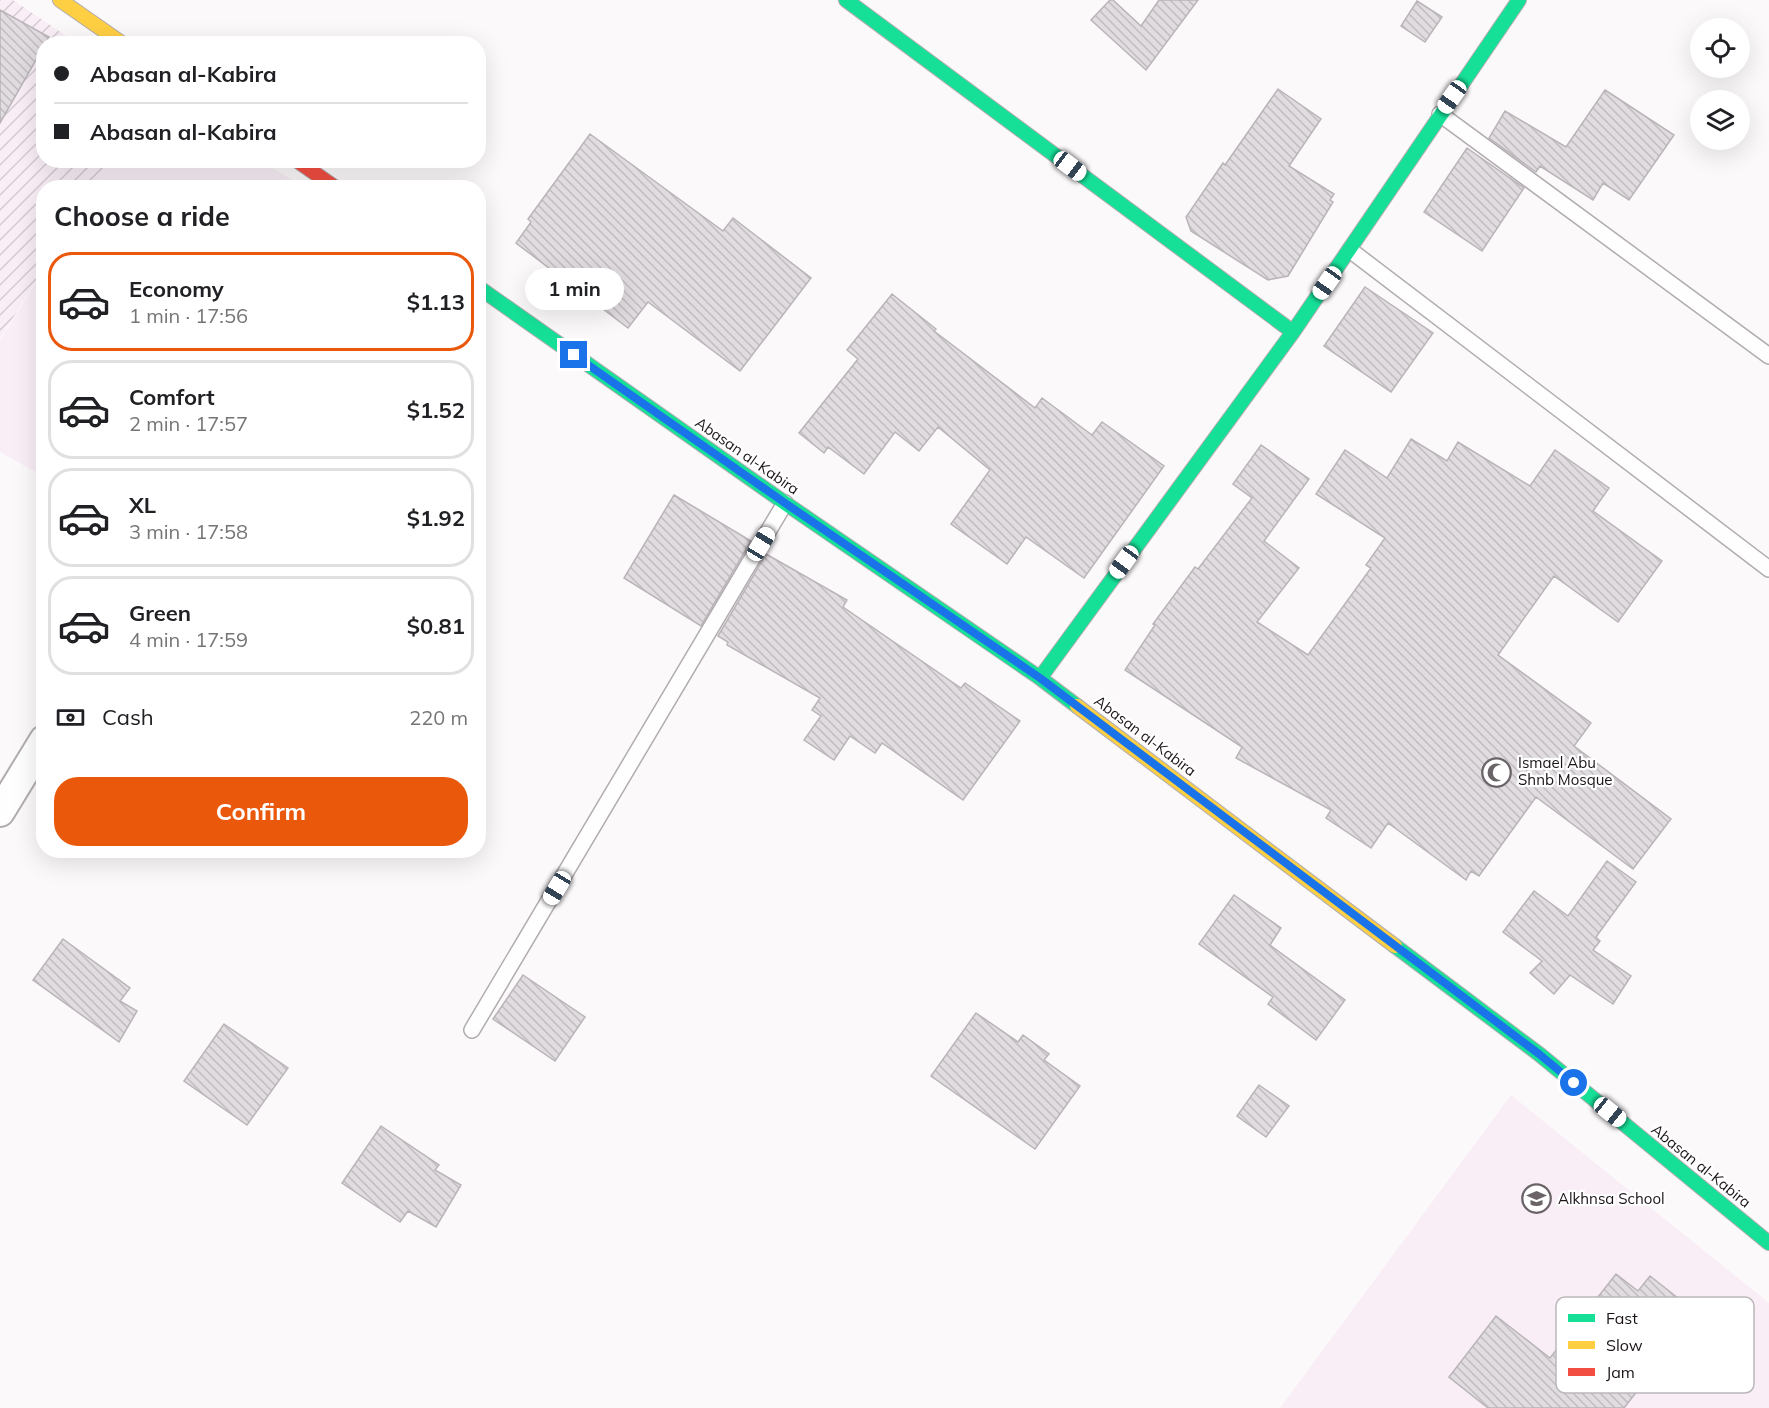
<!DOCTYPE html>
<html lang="en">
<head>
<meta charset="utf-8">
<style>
	body { margin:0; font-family:Mulish,sans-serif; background:#f2f2f2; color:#202124; height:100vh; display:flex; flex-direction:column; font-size:22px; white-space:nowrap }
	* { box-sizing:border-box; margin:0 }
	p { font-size:20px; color:#757577 }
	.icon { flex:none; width:33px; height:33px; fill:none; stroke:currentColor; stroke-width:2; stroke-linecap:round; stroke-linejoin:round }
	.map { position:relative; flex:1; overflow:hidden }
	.sheet { position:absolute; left:36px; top:180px; width:450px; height:678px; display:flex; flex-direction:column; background:#fff; border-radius:24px; box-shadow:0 6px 24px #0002 }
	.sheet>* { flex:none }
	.banner { position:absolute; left:36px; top:36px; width:450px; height:132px; border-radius:24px; box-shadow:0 6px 24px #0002; display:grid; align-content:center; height:132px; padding:0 18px; background:#fff }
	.controls { position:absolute; left:1690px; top:18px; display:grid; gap:12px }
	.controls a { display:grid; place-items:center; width:60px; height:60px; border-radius:50%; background:#fff; box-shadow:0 6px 24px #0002; font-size:30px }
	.end { position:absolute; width:27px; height:27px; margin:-14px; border:8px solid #1a73e8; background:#fff; box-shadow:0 0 0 3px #fff }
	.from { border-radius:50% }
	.bubble { position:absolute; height:42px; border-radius:21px; background:#fff; box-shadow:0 6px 24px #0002; font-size:20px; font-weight:700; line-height:42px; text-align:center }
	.car { position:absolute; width:18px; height:36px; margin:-18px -9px; border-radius:8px; box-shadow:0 0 4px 2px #0007; background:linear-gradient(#fff 24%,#345 0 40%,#fff 0 76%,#345 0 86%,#fff 0) }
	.banner b { display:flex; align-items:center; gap:21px; height:57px; font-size:22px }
	.banner b+b { border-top:2px solid #e0e0e0 }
	.banner i { width:15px; height:15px; background:#202124 }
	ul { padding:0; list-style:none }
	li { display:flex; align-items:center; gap:18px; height:99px; margin:0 12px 9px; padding:0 6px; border:3px solid #e0e0e0; border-radius:24px }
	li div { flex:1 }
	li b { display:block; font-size:22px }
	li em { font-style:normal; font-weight:700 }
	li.current { border-color:#ea580c }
	li>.icon { width:54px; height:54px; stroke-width:1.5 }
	h2 { padding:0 18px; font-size:27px; line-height:72px }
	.pay { display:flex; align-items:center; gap:15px; height:66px; padding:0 18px; font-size:22px }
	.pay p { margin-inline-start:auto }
	.button { display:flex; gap:12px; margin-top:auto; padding:12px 18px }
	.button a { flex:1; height:69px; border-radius:24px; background:#ea580c; color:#fff; font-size:24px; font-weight:700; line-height:69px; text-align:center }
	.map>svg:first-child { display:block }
	.built { fill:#f9eef6 }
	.industrial { fill:url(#industrial-furrows) }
	.building { fill:url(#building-back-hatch); stroke:#b9b4b8; stroke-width:1.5 }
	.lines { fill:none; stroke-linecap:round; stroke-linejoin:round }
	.lane-casing { stroke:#b1acb0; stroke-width:18 }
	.street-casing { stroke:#b1acb0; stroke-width:32 }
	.fast-casing { stroke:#b1acb0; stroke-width:16 }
	.slow-casing { stroke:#b1acb0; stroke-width:16 }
	.jam-casing { stroke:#b1acb0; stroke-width:16 }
	.lane { stroke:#fffefe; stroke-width:15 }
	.street { stroke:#fffefe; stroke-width:28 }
	.fast { stroke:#16e098; stroke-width:14 }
	.slow { stroke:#ffcf43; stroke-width:14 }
	.jam { stroke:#f24e42; stroke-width:14 }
	.route { stroke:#1a73e8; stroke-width:8 }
	.labels { text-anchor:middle; stroke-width:4.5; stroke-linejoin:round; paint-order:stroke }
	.street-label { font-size:15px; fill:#1b1419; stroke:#fff }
	.poi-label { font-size:15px; fill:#1b1419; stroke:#fff; text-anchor:start }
	.key { fill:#fff; stroke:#bbb8ba; stroke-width:1.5 }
	.key-label { font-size:16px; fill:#1b1419 }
</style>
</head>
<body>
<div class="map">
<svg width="1769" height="1408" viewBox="0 0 1769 1408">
	<defs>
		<pattern id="industrial-furrows" width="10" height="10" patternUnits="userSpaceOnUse" patternTransform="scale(1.5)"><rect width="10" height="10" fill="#f9eef6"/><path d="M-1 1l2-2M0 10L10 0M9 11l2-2" fill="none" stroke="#d5cbd2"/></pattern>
		<pattern id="building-back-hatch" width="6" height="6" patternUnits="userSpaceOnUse" patternTransform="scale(1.5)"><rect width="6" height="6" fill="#e1dce0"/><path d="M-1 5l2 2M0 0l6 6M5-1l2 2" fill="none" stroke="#c0bcc0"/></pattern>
	</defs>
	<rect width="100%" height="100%" fill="#fcf9fb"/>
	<path class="built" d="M110,160l151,1 43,26 -210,1z
		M43,270v206l-43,-24v-111z
		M1511,1095l258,208v105h-489z"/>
	<path class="industrial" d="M0,0h13l64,43 -33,1v116l66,1 -16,26 -50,1 -1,81 -43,70z"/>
	<path class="building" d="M1110,0h3l28,26 18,-26h39l-52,70 -55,-50z
		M1417,1l25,16 -17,25 -24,-16z
		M0,10l49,27 -49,86z
		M1278,89l43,30 -32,47 45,28 -4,6 3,2 -45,74 -20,4 -77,-49 -5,-14 37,-54 2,2z
		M1605,90l69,45 -45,65 -26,-17 -10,17 -53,-34 -4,6 -47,-34 16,-27 61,36z
		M590,134l133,97 10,-13 78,60 -71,93 -92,-69 -20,26 -112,-85 15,-21 -3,-3z
		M1467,148l57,40 -42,63 -58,-39z
		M1365,287l68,46 -42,59 -67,-46z
		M892,294l44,35 -2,2 101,77 7,-10 50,37 10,-13 62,44 -80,112 -58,-41 -19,27 -56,-40 39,-54 -52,-43 -19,24 -24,-19 -31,42 -36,-27 -4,6 -25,-20 59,-74 -11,-9z
		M1411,439l36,22 11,-19 72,44 25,-36 54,38 -16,23 69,50 -44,61 -64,-46 -56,79 93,68 -17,23 97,73 -38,50 -97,-72 -57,79 -8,-5 -5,9 -78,-57 -17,25 -45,-30 5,-8 -95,-52 6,-11 -117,-77 30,-45 -2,-1 42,-57 3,2 54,-71 -19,-14 28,-39 48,34 -45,62 35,27 -42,54 51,33 63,-87 -5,-3 19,-27 -69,-44 29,-44 42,28z
		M674,495l77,46 -50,85 -77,-48z
		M766,554l81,46 -4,7 118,81 4,-5 55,38 -57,79 -81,-57 -7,10 -25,-17 -16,24 -30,-20 17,-24 -9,-6 8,-12 -93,-53 1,-3 -10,-6z
		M1607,861l29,21 -40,55 4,4 -7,9 38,26 -18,28 -43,-29 -16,19 -24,-21 12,-12 -39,-29 31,-41 34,25z
		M1234,895l47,33 -11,17 75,55 -29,40 -48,-36 5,-7 -74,-53z
		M63,939l67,49 -10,13 17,10 -18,31 -86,-62z
		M523,975l62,42 -30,44 -62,-42z
		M976,1013l42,29 5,-7 26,19 -5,6 36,26 -45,63 -104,-73z
		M224,1024l64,44 -41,57 -63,-44z
		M1259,1085l30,21 -23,31 -29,-21z
		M381,1126l58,39 -4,5 26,15 -25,42 -28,-16 -8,11 -58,-39z
		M1616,1274l22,17 12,-15 42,33 -12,14 6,5 -62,80h-136l-39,-31 47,-61 54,42z"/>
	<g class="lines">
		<defs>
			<path id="lane" d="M1440,114l329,242
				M1350,250l419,319
				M472,1030l313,-527"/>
			<path id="street" d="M0,812l44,-72"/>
			<path id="fast" d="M846,0l447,332
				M478,287l307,216 255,175 37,28
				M1040,678l253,-346 226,-332
				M1395,946l144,108 230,189"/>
			<path id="slow" d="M60,0l63,44
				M1077,706l318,240"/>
			<path id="jam" d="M296,160l40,28"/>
		</defs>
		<use href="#lane" class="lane-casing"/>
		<use href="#street" class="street-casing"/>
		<use href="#fast" class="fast-casing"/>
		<use href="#slow" class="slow-casing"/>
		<use href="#jam" class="jam-casing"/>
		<use href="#lane" class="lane"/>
		<use href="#street" class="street"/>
		<use href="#fast" class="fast"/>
		<use href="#slow" class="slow"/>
		<use href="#jam" class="jam"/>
	</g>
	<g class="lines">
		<path class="route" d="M574,355l211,148 255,175 499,376 35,29"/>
	</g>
	<defs>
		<symbol id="mosque-ring" viewBox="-11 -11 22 22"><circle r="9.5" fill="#fff" stroke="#6a6468" stroke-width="1.5"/><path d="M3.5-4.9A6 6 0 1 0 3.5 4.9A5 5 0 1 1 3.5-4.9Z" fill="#6a6468"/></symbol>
		<symbol id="school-ring" viewBox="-11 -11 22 22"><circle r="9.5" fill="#fff" stroke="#6a6468" stroke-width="1.5"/><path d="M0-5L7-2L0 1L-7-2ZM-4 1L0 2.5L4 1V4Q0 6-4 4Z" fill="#6a6468"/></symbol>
	</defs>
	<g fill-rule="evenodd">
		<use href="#mosque-ring" x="1480" y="756" width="33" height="33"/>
		<use href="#school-ring" x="1520" y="1182" width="33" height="33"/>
	</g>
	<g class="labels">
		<g class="street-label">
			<text transform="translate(747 456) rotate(35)" y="5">Abasan al-Kabira</text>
			<text transform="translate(1145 736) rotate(37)" y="5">Abasan al-Kabira</text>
			<text transform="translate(1701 1166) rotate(39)" y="5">Abasan al-Kabira</text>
		</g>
		<g class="poi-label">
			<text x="1518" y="768">Ismael Abu<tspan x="1518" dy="17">Shnb Mosque</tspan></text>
			<text x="1558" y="1204">Alkhnsa School</text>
		</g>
	</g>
	<rect x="1556" y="1297" width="198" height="96" rx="9" class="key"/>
	<rect x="1568" y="1314" width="27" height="8" fill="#16e098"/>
	<rect x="1568" y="1341" width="27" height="8" fill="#ffcf43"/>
	<rect x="1568" y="1368" width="27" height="8" fill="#f24e42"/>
	<g class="key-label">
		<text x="1606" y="1324">Fast</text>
		<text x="1606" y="1351">Slow</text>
		<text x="1606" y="1378">Jam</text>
	</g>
</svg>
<div class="controls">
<a><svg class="icon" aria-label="locate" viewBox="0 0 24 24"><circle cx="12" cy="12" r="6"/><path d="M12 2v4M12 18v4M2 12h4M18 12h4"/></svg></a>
<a><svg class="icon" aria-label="layers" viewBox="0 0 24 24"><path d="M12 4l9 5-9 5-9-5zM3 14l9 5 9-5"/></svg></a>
</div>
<i class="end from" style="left:1574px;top:1083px"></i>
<i class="end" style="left:574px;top:355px"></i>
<div class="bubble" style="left:525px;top:268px;width:99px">1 min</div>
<i class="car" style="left:1452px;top:97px;rotate:215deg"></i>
<i class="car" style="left:1070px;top:166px;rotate:127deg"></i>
<i class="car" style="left:1327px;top:283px;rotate:215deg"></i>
<i class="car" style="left:761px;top:544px;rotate:31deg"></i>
<i class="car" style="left:1124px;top:562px;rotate:216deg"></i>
<i class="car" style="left:557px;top:888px;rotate:211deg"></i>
<i class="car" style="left:1610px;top:1112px;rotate:129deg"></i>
<div class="banner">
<b><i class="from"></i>Abasan al-Kabira</b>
<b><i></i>Abasan al-Kabira</b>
</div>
<section class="sheet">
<h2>Choose a ride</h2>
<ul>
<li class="current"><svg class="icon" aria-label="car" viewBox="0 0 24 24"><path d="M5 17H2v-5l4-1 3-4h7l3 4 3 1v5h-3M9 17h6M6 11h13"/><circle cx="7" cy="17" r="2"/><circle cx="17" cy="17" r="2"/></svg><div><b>Economy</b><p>1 min · 17:56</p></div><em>$1.13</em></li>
<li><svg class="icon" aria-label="car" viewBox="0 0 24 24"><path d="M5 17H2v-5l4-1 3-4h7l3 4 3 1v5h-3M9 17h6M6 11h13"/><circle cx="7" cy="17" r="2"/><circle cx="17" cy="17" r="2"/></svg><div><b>Comfort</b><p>2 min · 17:57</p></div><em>$1.52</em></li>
<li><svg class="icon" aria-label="car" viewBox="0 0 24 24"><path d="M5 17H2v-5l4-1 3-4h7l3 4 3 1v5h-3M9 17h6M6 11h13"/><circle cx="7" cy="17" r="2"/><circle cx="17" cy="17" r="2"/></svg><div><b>XL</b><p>3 min · 17:58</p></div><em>$1.92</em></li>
<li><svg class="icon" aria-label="car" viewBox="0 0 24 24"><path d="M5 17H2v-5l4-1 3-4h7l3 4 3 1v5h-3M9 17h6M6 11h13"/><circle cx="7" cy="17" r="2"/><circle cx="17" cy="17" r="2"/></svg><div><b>Green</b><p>4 min · 17:59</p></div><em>$0.81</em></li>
</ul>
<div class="pay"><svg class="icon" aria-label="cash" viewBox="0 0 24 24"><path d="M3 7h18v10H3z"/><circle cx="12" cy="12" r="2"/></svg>Cash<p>220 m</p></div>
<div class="button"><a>Confirm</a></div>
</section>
</div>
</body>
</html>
